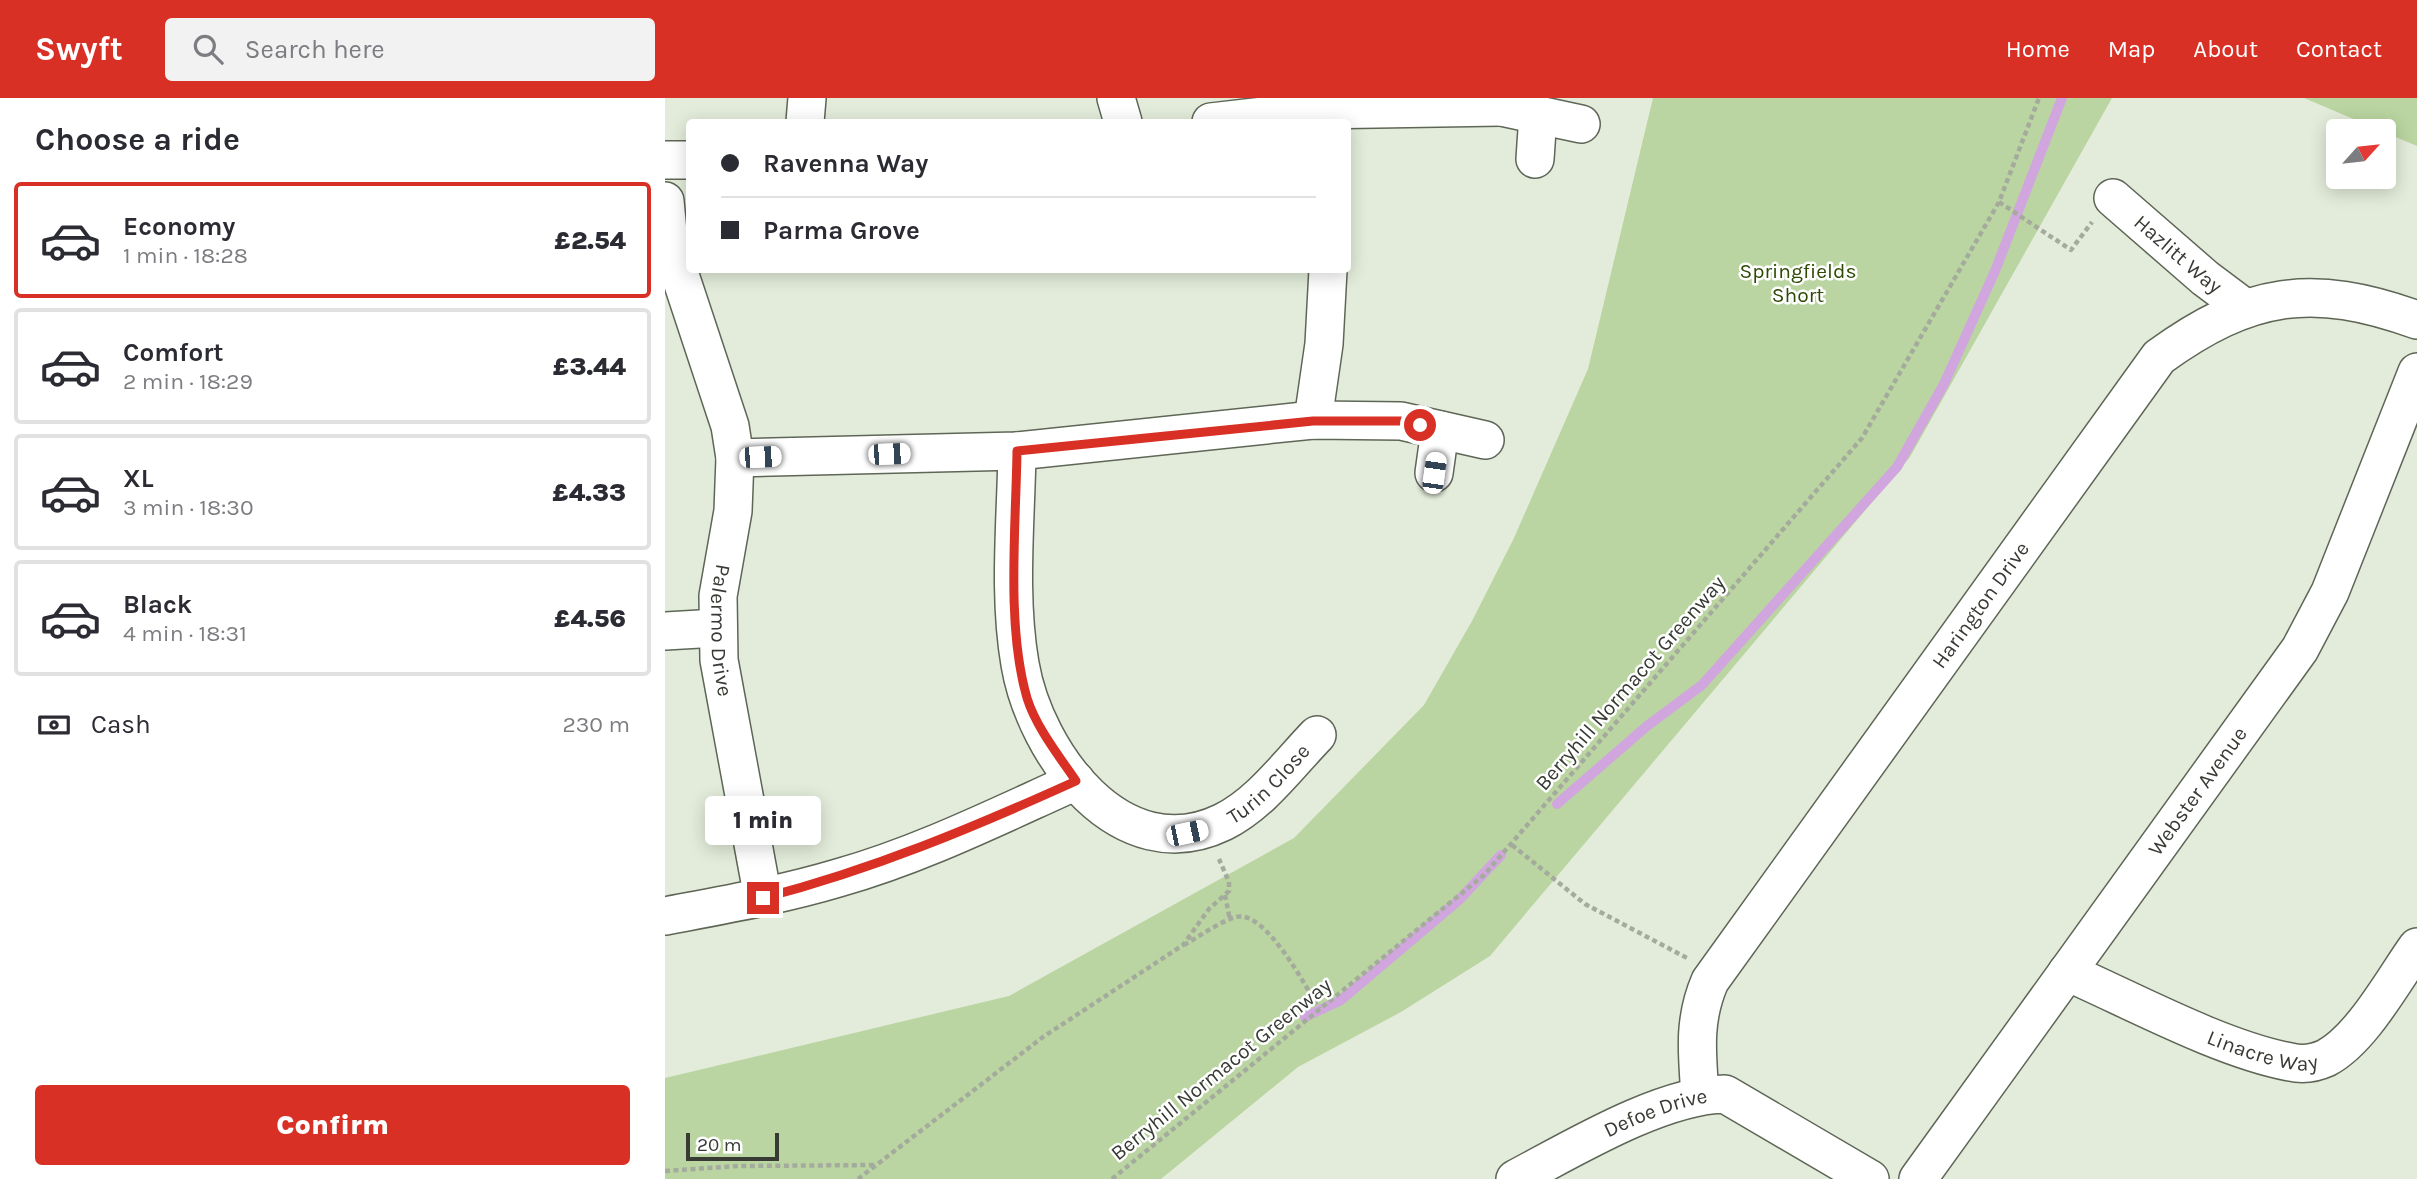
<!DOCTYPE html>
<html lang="en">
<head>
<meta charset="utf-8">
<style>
	body { margin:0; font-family:Karla,sans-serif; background:#f2f2f3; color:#2b2b33; height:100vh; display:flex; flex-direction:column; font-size:26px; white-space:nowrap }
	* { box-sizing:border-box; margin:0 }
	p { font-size:23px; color:#7c7c81 }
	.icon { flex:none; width:38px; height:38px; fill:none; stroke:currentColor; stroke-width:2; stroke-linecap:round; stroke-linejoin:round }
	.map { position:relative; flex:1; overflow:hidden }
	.details { display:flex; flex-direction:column; background:#fff; width:665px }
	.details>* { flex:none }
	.banner { position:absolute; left:21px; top:21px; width:665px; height:154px; border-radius:7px; box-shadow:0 4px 18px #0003; display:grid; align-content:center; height:154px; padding:0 35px; background:#fff }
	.needle { width:46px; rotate:63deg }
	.tools { position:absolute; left:1661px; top:21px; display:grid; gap:14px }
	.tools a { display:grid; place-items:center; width:70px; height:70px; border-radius:7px; background:#fff; box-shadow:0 4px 18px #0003; font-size:35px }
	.scale { position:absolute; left:21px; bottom:18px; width:93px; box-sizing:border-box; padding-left:7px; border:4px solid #373b34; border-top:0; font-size:19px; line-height:24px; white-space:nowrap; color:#373b34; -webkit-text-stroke:5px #fff; paint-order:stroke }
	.end { position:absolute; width:32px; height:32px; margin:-16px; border:9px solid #d93025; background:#fff; box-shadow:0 0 0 4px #fff }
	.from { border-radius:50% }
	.bubble { position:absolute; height:49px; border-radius:7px; background:#fff; box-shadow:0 4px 18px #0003; font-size:23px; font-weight:800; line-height:49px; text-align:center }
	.car { position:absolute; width:21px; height:42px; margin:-21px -10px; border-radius:9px; box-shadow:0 0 5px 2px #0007; background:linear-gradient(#fff 24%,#345 0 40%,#fff 0 76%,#345 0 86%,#fff 0) }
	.banner b { display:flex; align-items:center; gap:24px; height:66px; font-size:26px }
	.banner b+b { border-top:2px solid #e1e1e2 }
	.banner i { width:18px; height:18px; background:#2b2b33 }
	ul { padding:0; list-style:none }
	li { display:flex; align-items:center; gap:21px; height:116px; margin:0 14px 10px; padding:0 21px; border:4px solid #e1e1e2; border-radius:7px }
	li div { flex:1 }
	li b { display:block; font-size:26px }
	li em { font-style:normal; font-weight:800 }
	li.active { border-color:#d93025 }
	li>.icon { width:63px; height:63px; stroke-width:1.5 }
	h2 { padding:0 35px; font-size:32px; line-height:84px }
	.pay { display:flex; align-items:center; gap:18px; height:77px; padding:0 35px; font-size:26px }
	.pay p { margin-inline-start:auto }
	.cta { display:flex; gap:14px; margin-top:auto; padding:14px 35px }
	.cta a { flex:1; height:80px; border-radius:7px; background:#d93025; color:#fff; font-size:28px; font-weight:800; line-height:80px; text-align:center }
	header { display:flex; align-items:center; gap:42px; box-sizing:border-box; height:98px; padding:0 35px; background:#d93025; color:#fff }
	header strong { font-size:33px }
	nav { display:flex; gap:38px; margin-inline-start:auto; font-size:24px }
	.search { width:490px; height:63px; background:#f2f2f3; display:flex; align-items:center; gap:18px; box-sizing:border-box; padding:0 24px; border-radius:7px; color:#7c7c81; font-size:26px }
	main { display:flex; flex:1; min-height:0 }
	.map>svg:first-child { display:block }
	.green { fill:#bad5a1 }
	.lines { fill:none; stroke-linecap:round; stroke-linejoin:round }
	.stream { stroke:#d1a6de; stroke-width:10 }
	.minor-casing { stroke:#5e6656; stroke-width:40 }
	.path { stroke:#a4ab9d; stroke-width:4.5; stroke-dasharray:5 3.5; stroke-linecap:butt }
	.minor { stroke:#fff; stroke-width:37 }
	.route { stroke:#d93025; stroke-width:9 }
	.labels { text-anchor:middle; stroke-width:5; stroke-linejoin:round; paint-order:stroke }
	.street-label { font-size:21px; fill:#373b34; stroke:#fff }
	.park-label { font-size:21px; fill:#2f4a05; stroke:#fff }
</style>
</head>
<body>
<header>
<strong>Swyft</strong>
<div class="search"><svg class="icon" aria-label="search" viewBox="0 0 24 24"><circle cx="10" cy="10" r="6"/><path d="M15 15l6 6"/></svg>Search here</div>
<nav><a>Home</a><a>Map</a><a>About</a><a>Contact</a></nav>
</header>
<main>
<section class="details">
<h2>Choose a ride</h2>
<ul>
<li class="active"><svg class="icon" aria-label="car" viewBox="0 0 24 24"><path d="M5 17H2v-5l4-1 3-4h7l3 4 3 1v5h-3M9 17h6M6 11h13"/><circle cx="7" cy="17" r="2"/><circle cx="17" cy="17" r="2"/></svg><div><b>Economy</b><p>1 min · 18:28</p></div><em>£2.54</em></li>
<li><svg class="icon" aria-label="car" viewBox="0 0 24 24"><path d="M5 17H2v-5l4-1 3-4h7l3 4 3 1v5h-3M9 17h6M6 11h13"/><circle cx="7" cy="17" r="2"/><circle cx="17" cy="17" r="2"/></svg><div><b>Comfort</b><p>2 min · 18:29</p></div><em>£3.44</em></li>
<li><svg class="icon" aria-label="car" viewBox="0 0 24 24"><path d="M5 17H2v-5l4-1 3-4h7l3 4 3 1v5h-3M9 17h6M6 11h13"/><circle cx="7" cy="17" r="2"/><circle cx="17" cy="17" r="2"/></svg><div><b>XL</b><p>3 min · 18:30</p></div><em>£4.33</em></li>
<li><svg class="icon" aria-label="car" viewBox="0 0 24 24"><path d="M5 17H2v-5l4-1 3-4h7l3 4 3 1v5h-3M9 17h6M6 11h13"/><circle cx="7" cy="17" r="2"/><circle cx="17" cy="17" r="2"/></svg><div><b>Black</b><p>4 min · 18:31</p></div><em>£4.56</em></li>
</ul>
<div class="pay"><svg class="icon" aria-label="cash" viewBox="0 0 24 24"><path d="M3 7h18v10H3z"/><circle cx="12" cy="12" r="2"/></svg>Cash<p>230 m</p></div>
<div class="cta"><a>Confirm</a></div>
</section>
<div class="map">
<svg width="1752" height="1081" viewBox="0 0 1752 1081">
	<rect width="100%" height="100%" fill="#e3ecda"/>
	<path class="green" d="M988,0h459l-202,359 -420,499 -89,56 -103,55 -137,112h-496v-101l344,-82 285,-158 130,-133 48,-84 42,-83 74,-169z
		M1639,0h113v48z"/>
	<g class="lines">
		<path class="stream" d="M892,706l90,-78 55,-41 195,-218 47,-83 51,-113 67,-173
			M640,919l36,-17 117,-99 43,-46"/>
		<defs>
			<g id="minor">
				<path d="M451,0l7,24"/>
				<path d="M836,9l80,17"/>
				<path d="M140,24l2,-24"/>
				<path d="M546,24l104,-12 186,-3 1,-9"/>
				<path d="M870,61l3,-44"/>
				<path d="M0,62h24"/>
				<path id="s1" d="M1448,100l92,80 40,30"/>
				<path id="s2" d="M0,103l3,31 12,43 50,151 5,32 -2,53 -15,85 1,64 44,238"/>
				<path d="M648,322l11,-76 4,-74"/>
				<path id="s3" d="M352,353c-1,69 -9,144 3,213 15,89 101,208 203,158 37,-18 65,-57 94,-87"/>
				<path d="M70,360l282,-7 296,-31 88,1 84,19"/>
				<path d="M769,375l6,-43"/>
				<path d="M0,533l52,-3"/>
				<path d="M0,818c58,-11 116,-21 173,-38 82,-23 160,-62 238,-97"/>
				<path id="s4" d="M1402,874c66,29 154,77 223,90 12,3 25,1 36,-4 36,-19 68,-79 91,-111"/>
				<path id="s5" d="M1035,997c-3,-42 -7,-75 10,-114l449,-624c90,-65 153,-75 258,-37"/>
				<path id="s6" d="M850,1081c57,-30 146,-84 210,-85l145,85"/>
				<path id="s7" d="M1253,1081l382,-530 30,-57 87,-220"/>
			</g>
		</defs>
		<use href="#minor" class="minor-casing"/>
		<path class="path" d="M1334,104l72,48 21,-28
			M847,747l73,59 102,54
			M560,797l5,25
			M519,847c16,-9 35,-23 52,-28 29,-8 71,71 83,92
			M0,1073l73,-5 137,-1
			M193,1081l185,-142 140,-92 26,-36 20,-18v-9l-10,-23
			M447,1081l372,-304 378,-437 137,-236 40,-104"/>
		<use href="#minor" class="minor"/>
	</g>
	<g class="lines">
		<path class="route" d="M98,800c111,-29 209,-70 313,-117 -17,-25 -40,-54 -49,-83 -21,-72 -11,-172 -10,-247l296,-30h88l19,4"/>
	</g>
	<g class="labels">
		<g class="street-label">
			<text dy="7" stroke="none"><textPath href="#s1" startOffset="86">Hazlitt Way</textPath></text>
			<text dy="7" stroke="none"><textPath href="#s5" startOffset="579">Harington Drive</textPath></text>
			<text dy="7" stroke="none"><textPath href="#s2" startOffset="441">Palermo Drive</textPath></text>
			<text transform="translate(965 585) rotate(-49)" y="7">Berryhill Normacot Greenway</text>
			<text dy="7" stroke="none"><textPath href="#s3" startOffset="570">Turin Close</textPath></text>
			<text dy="7" stroke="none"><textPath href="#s7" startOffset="478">Webster Avenue</textPath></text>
			<text dy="7" stroke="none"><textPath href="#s4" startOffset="212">Linacre Way</textPath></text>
			<text transform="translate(556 971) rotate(-39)" y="7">Berryhill Normacot Greenway</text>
			<text dy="7" stroke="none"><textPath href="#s6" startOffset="156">Defoe Drive</textPath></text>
		</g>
		<g class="park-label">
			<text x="1133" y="180">Springfields<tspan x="1133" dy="24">Short</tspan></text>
		</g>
	</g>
</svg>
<div class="tools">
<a><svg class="needle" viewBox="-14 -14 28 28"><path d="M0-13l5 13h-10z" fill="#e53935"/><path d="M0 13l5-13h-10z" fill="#7c7c81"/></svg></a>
</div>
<div class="scale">20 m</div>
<i class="end from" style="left:755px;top:327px"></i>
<i class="end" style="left:98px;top:800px"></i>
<div class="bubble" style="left:40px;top:698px;width:116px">1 min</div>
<i class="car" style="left:224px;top:356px;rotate:88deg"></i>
<i class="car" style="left:95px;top:359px;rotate:88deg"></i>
<i class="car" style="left:769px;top:375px;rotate:8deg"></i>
<i class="car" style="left:522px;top:735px;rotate:78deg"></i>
<div class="banner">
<b><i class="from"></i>Ravenna Way</b>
<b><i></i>Parma Grove</b>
</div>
</div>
</main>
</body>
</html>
